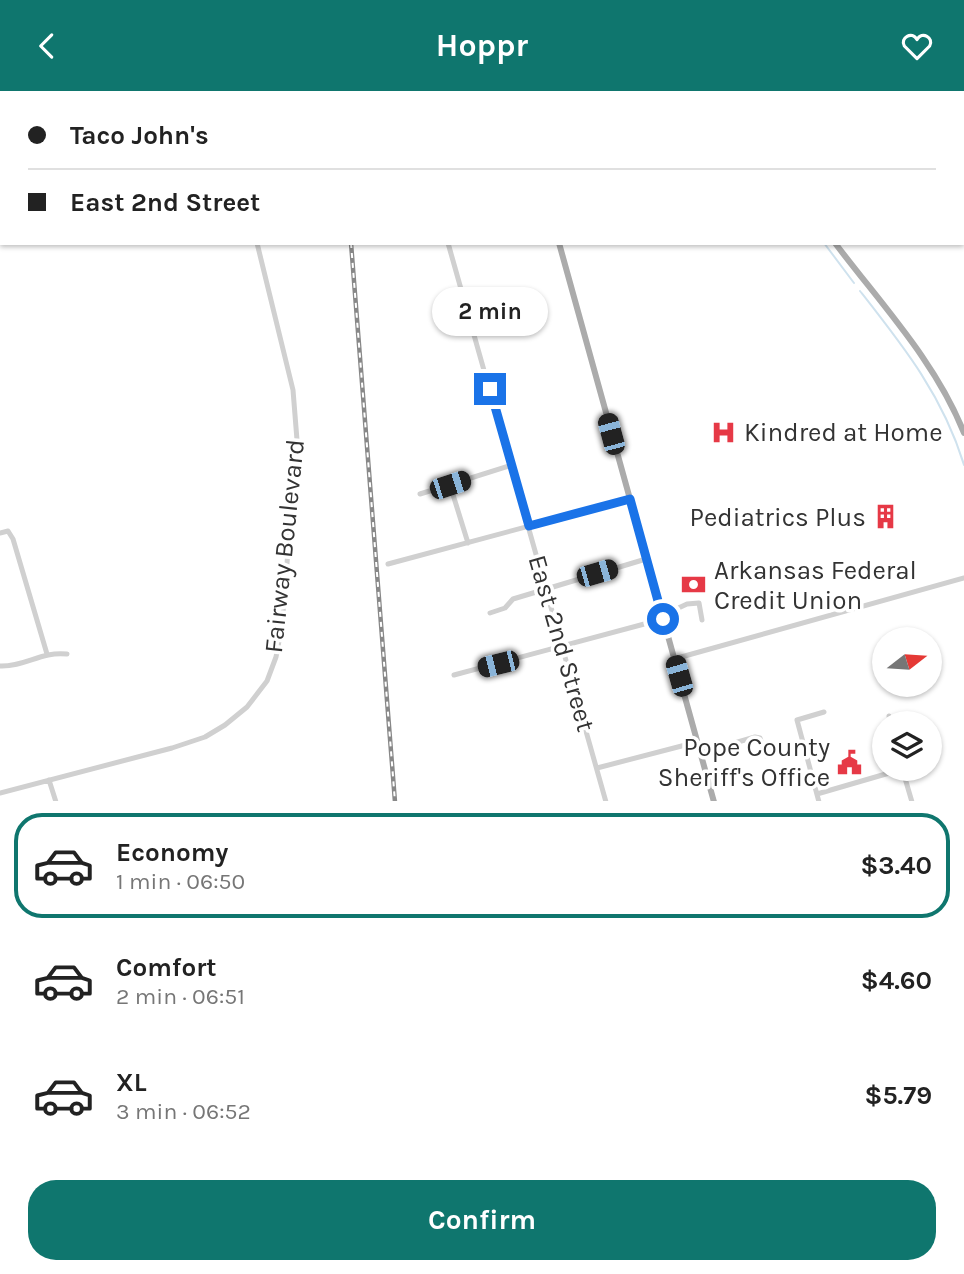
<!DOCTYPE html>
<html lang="en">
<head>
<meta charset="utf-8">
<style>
	body { margin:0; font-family:Karla,sans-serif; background:#f6f6f6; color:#222; height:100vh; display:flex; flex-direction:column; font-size:26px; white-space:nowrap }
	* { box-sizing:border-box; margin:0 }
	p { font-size:23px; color:#767676 }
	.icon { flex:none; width:38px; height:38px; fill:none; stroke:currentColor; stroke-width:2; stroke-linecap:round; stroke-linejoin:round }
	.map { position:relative; height:710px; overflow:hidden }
	.drawer { display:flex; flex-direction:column; background:#fff; flex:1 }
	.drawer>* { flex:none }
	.top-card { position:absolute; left:0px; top:0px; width:964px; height:154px; box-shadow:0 2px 5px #0004; display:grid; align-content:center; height:154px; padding:0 28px; background:#fff }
	.needle { width:46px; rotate:73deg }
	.tools { position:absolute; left:872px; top:536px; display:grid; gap:14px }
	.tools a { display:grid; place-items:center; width:70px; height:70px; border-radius:50%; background:#fff; box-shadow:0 2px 5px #0004; font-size:35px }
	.end { position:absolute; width:32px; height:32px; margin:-16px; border:9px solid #1a73e8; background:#fff; box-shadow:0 0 0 4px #fff }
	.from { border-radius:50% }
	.bubble { position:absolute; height:49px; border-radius:24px; background:#fff; box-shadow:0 2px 5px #0004; font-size:23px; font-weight:700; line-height:49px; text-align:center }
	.car { position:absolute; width:21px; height:42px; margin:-21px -10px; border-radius:9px; box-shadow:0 0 5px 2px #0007; background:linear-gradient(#222 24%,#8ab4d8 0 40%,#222 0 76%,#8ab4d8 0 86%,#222 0) }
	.top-card b { display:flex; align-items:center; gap:24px; height:66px; font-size:26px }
	.top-card b+b { border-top:2px solid #e0e0e0 }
	.top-card i { width:18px; height:18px; background:#222 }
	ul { padding:12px 0 0; list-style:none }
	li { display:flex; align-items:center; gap:21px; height:105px; margin:0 14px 10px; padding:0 14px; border:4px solid transparent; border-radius:28px }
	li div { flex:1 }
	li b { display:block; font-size:26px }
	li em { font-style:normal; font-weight:700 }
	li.current { border-color:#0f766e }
	li>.icon { width:63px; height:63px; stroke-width:1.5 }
	.button { display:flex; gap:14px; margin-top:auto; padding:14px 28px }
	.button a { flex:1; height:80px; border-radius:28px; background:#0f766e; color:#fff; font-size:28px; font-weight:700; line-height:80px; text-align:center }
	header { display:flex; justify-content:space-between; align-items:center; height:91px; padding:0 28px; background:#0f766e; color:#fff; font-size:32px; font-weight:700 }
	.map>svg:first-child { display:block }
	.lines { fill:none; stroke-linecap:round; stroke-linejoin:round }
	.stream { stroke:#cfe2ee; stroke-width:2 }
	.minor { stroke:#d0d0d0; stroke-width:5 }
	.major { stroke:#ababab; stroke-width:6 }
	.rail-casing { stroke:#888; stroke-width:4.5 }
	.rail { stroke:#fff; stroke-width:2; stroke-dasharray:5; stroke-linecap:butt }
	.route { stroke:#1a73e8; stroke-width:9 }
	.labels { text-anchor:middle; stroke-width:7; stroke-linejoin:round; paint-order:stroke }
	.poi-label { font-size:26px; fill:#333; stroke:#fff; text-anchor:start }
	.street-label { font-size:26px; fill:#333; stroke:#fff }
</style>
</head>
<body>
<header><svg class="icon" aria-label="back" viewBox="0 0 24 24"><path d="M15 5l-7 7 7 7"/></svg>Hoppr<svg class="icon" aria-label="heart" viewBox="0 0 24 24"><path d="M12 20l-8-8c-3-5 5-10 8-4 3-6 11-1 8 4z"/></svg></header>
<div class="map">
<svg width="964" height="711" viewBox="0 0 964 711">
	<rect width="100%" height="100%" fill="#fff"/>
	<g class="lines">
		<path class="stream" d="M650,0v2
			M824,152l30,40
			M860,200c44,56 83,105 104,174"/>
		<path class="minor" d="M135,0l1,2
			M218,0l1,2
			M296,0v2
			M407,0v2
			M851,0l1,2
			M956,0l1,2
			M52,2l6,-2
			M905,2l6,-2
			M0,16h2
			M962,22l2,5
			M962,43h2
			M448,152l158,559
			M450,394l18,58
			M420,403l92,-29
			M0,442l8,-2 5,8 34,115
			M388,473l242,-65
			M672,520l15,-7 12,-1 3,17
			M490,522l15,-5 8,-9 133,-40
			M674,568l290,-81
			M0,575c25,1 41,-15 67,-12
			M454,584l209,-56
			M889,625l1,7
			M700,662l55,-16 5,1 6,18
			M597,677l100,-26
			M902,677l10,34
			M49,689l7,22
			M0,702l172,-45 33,-11 20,-12 22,-18 20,-26 9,-24 6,-32 15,-185 -4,-50 -36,-147
			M817,703l86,-25
			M819,711l-22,-82 27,-8"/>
		<path class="major" d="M513,0v2
			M728,0l1,2
			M392,2l7,-2
			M0,110h2
			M559,152l155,559
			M835,152c46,61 101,119 129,190"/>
		<defs>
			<path id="rail" d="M341,0v2
				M351,152l44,559"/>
		</defs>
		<use href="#rail" class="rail-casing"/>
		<use href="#rail" class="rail"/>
	</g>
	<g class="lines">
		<path class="route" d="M490,298l39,137 101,-27 33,120"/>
	</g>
	<defs>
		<symbol id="hospital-bare" viewBox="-9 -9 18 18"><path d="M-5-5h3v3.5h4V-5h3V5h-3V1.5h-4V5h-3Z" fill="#e63946" stroke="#fff" stroke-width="2.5" paint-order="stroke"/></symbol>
		<symbol id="building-bare" viewBox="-9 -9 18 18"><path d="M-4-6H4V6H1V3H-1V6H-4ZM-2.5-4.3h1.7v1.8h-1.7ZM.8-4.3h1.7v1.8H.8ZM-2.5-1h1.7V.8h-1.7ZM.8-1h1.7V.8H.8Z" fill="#e63946" stroke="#fff" stroke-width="2.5" paint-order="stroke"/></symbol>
		<symbol id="bank-bare" viewBox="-9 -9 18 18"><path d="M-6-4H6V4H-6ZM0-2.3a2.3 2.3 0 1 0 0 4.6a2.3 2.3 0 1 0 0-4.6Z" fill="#e63946" stroke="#fff" stroke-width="2.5" paint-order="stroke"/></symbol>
		<symbol id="civic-bare" viewBox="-9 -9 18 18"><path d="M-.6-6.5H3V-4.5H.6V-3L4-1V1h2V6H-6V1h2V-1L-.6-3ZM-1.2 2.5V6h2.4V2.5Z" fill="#e63946" stroke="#fff" stroke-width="2.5" paint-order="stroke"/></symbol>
	</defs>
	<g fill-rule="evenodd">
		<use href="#hospital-bare" x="706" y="324" width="35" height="35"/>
		<use href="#building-bare" x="868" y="408" width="35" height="35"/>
		<use href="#bank-bare" x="676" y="476" width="35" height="35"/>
		<use href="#civic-bare" x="832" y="654" width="35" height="35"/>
	</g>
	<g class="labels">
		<g class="poi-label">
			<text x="744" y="350">Kindred at Home</text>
			<text x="866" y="435" text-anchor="end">Pediatrics Plus</text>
			<text x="714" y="488">Arkansas Federal<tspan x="714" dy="30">Credit Union</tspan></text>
			<text x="830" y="665" text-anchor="end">Pope County<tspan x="830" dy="30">Sheriff's Office</tspan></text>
		</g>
		<g class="street-label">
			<text transform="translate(284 455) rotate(-84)" y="9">Fairway Boulevard</text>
			<text transform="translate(562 552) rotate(74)" y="9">East 2nd Street</text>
		</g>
	</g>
</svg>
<div class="tools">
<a><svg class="needle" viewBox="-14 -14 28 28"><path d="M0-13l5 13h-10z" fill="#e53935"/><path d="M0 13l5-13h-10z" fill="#767676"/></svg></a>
<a><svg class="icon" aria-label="layers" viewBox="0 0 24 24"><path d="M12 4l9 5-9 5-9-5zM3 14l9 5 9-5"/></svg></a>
</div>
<i class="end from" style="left:663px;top:528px"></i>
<i class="end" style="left:490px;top:298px"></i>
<div class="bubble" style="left:432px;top:196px;width:116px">2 min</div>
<i class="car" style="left:611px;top:343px;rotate:345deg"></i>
<i class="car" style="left:450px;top:394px;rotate:72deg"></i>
<i class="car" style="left:597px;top:482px;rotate:74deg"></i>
<i class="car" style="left:498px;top:573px;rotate:256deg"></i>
<i class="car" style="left:679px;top:585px;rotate:344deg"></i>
<div class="top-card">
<b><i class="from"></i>Taco John's</b>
<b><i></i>East 2nd Street</b>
</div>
</div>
<section class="drawer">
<ul>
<li class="current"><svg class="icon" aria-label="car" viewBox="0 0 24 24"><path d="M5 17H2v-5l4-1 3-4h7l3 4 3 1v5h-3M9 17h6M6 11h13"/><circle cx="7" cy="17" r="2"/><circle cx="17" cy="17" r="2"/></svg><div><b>Economy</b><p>1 min · 06:50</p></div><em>$3.40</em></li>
<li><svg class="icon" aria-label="car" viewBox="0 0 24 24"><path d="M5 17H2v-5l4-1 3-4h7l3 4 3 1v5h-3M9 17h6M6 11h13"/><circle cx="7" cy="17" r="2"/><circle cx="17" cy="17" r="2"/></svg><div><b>Comfort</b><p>2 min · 06:51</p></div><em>$4.60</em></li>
<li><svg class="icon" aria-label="car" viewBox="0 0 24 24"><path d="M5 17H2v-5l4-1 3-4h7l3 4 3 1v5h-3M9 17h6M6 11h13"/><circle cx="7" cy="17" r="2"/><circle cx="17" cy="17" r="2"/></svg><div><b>XL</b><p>3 min · 06:52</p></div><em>$5.79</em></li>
</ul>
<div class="button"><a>Confirm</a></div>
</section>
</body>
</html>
